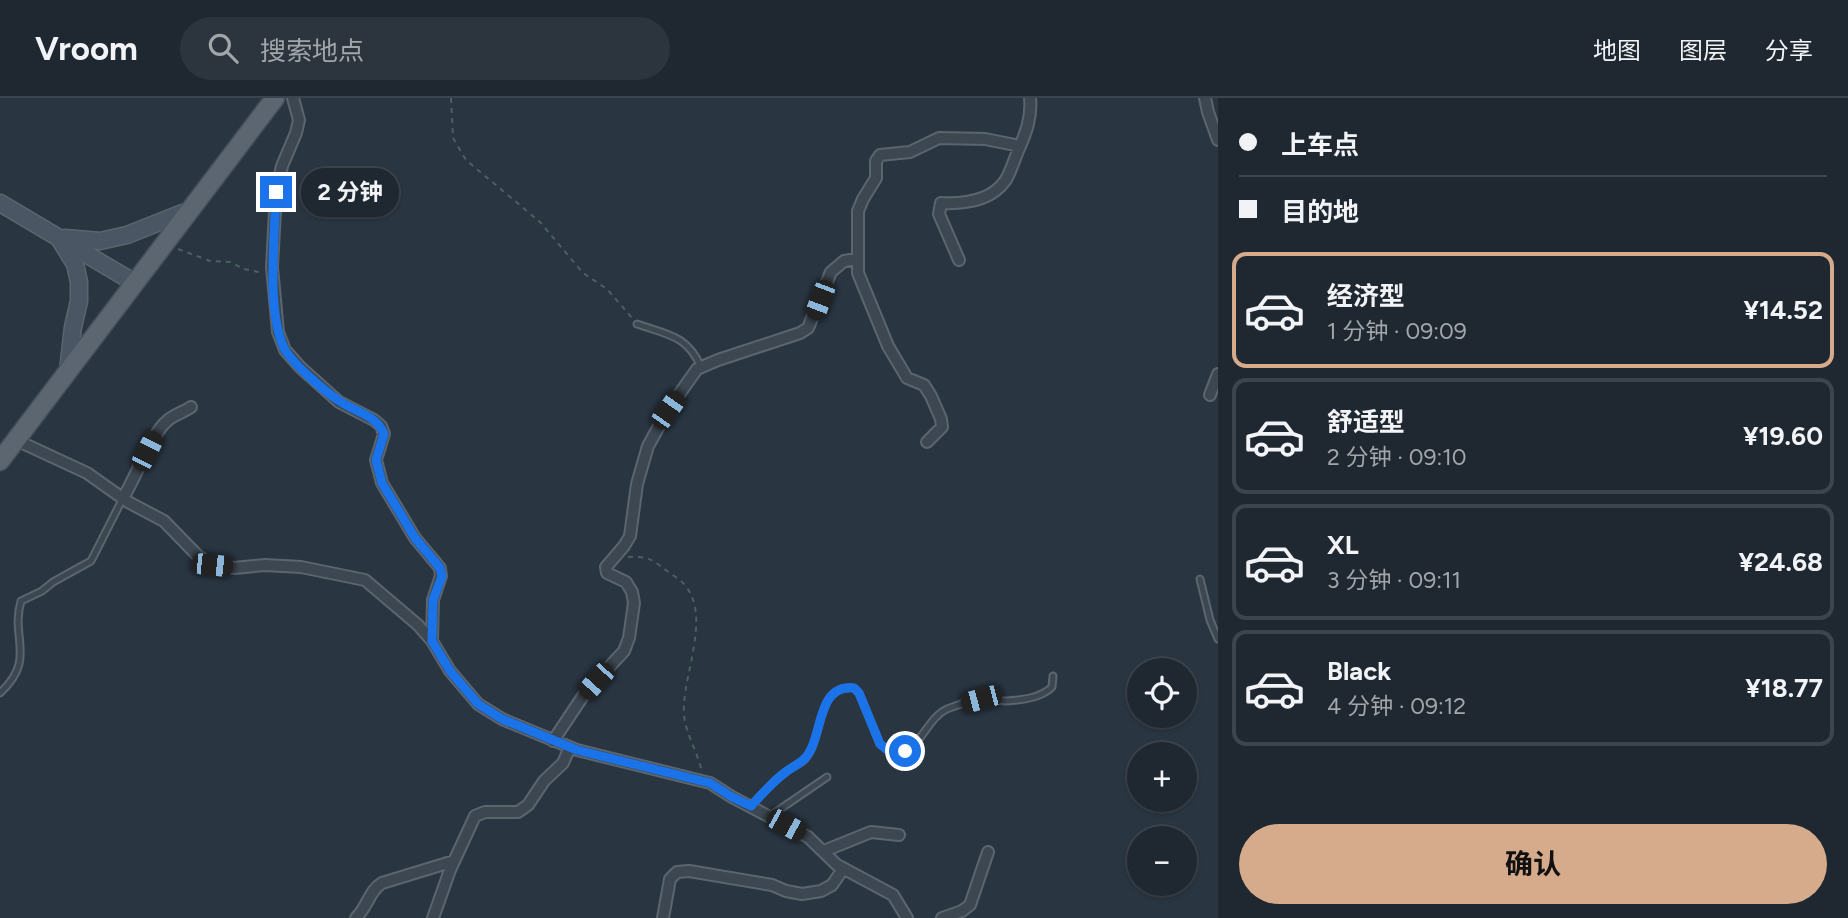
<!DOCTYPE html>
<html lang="zh">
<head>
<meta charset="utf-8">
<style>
	body { margin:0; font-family:Figtree,"Noto Sans SC",sans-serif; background:#2c343d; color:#f1f3f6; height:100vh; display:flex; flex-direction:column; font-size:26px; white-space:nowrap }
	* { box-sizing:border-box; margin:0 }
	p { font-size:23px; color:#a1a6ab }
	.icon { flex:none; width:38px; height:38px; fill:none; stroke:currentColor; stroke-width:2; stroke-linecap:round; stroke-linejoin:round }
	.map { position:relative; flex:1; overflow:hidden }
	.panel { display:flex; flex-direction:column; background:#1f2831; width:630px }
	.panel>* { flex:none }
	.guide { display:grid; align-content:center; height:154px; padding:0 21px; background:#1f2831 }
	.buttons { position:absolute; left:1127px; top:560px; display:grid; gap:14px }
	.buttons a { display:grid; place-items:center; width:70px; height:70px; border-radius:50%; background:#1f2831; box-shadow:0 2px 5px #0004,0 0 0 2px #3c444d; font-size:35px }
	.end { position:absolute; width:32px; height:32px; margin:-16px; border:9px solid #1a73e8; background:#fff; box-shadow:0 0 0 4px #fff }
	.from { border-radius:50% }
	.bubble { position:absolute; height:49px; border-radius:24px; background:#1f2831; box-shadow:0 2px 5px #0004,0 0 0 2px #3c444d; font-size:23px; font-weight:700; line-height:49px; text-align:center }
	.car { position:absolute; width:21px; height:42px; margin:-21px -10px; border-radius:9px; box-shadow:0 0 5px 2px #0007; background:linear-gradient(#222 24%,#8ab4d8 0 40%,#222 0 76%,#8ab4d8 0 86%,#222 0) }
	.guide b { display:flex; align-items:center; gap:24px; height:66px; font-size:26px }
	.guide b+b { border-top:2px solid #3c444d }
	.guide i { width:18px; height:18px; background:#f1f3f6 }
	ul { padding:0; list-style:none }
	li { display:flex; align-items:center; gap:21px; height:116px; margin:0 14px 10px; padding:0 7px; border:4px solid #3c444d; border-radius:14px }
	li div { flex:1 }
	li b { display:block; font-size:26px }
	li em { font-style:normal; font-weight:700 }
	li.on { border-color:#d6ab8b }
	li>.icon { width:63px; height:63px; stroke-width:1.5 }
	.button { display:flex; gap:14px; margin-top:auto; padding:14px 21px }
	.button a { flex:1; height:80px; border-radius:42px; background:#d6ab8b; color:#111; font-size:28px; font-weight:700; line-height:80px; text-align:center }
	header { display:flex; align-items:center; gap:42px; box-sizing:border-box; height:98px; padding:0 35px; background:#1f2831; border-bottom:2px solid #3c444d }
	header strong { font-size:33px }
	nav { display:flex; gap:38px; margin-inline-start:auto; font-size:24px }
	.search { width:490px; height:63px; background:#2c343d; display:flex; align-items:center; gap:18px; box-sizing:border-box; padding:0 24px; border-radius:38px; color:#a1a6ab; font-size:26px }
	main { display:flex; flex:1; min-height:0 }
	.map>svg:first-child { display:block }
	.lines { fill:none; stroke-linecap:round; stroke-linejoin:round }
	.lane-casing { stroke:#5b656e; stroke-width:9 }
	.street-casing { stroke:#5b656e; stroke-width:14 }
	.secondary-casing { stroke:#5b656e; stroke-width:19 }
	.primary-casing { stroke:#46505a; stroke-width:21 }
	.path { stroke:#4b6060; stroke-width:2; stroke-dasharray:5 5; stroke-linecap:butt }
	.lane { stroke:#3d4751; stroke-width:5 }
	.street { stroke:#3d4751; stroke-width:10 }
	.secondary { stroke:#4b5664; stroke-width:16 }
	.primary { stroke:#5b6671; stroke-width:18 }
	.route { stroke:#1a73e8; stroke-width:9 }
</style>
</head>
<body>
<header>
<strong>Vroom</strong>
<div class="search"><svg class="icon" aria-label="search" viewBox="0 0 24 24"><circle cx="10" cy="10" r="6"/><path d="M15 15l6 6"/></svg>搜索地点</div>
<nav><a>地图</a><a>图层</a><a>分享</a></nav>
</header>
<main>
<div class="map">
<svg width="1218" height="820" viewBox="0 0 1218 820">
	<rect width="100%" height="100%" fill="#293541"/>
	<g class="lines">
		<defs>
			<path id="lane" d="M637,226c31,11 50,11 64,43
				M1200,481l10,41 8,19
				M0,595c37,-34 10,-55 21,-92l21,-10 11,-9 38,-21 32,-63
				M751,708c11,-12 22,-25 36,-35 5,-4 13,-7 18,-12 19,-21 10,-75 49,-71l5,5 21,51c36,27 42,-24 67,-35 11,-4 21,-8 32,-10 9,-1 18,2 27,2 16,-1 35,-3 46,-14l1,-11
				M770,718l57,-39"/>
			<path id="street" d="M293,0l6,22 -3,13 -14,33 -6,27 -4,74 6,65 7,18 15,17 39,35 35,18 7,6 3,8 -8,26 6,23 33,55 25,30 1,8 -8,24 -1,41
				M1205,0l3,14 10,28
				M959,162l-20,-46 2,-11c22,1 50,-2 64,-22 6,-9 9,-21 13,-30 8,-18 14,-34 12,-53
				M1210,297l8,-21
				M16,342l71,33 41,29 36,19 34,35 14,9 22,3 31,-3 36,2 64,13 53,45 14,16 18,30 28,33 24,15 75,31 133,33 22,14 76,40 29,28 56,30 14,23
				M927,344l15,-15 -1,-8 -10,-23 -7,-11 -17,-7 -19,-32 -30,-73v-62l5,-12 13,-21v-17l4,-6 30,-3 29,-14 46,1 35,7
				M123,400c12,-19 29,-65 44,-77 6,-6 17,-9 24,-14
				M553,643l32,-48 39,-42 5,-13 5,-35 -2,-11 -6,-10 -19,-9 -1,-6 18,-21 6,-10 7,-52 11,-38 20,-36 29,-41 21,-9 82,-27 8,-5 23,-56 13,-11 13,-2
				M824,753l47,-19 28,3
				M356,820c12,-12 13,-27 26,-35l72,-22
				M433,820l17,-48 25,-54 10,-4h33l10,-7 16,-24 19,-18 7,-16
				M663,820l7,-39 7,-7 12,-1 83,14 14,6 16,3 19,-3 11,-6 11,-16
				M942,820l20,-7 8,-6 18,-53"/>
			<path id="secondary" d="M0,105l135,80
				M65,140l35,3 27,-6 63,-25
				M60,142l15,24 4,18v19l-6,26 -5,44"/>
			<path id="primary" d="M0,363l275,-363"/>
		</defs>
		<use href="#lane" class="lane-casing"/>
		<use href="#street" class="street-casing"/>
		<use href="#secondary" class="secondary-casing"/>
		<use href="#primary" class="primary-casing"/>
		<path class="path" d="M451,0l2,40 13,22 74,62 43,51 24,16 25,29
			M178,151l32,12 20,1 14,7 19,4
			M628,459c21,-1 23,2 39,14 5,4 13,8 17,13 27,30 1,86 0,122 -2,22 12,42 17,62"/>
		<use href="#lane" class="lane"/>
		<use href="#street" class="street"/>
		<use href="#secondary" class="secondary"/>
		<use href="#primary" class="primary"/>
	</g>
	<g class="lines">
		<path class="route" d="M276,94c-1,42 -10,118 8,156 8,15 39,42 54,52 16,12 38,14 46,34l-8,26 6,23 33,55 25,30 2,8 -9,24 -1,41 18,30 28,33 24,15 75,31 133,33 22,14 19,9c11,-12 22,-25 36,-35 5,-4 13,-7 18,-13 19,-20 10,-74 49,-70l5,5 21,51 6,5 19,2"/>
	</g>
</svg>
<div class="buttons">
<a><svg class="icon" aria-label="locate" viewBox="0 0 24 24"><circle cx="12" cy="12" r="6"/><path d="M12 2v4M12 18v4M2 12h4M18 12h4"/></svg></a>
<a>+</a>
<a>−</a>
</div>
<i class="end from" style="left:905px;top:653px"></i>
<i class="end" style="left:276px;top:94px"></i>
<div class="bubble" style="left:301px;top:70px;width:98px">2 分钟</div>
<i class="car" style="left:820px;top:202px;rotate:201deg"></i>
<i class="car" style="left:668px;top:312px;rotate:35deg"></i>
<i class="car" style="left:147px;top:353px;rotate:27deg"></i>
<i class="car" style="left:212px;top:467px;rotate:96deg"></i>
<i class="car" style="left:596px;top:583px;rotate:222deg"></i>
<i class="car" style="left:981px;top:601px;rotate:255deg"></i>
<i class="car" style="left:786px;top:727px;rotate:119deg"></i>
</div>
<section class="panel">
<div class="guide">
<b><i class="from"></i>上车点</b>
<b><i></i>目的地</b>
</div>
<ul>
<li class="on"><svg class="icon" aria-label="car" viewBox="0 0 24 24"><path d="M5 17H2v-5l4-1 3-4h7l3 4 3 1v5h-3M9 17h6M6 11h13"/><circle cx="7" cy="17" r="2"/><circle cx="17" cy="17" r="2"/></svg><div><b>经济型</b><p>1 分钟 · 09:09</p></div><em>¥14.52</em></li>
<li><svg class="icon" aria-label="car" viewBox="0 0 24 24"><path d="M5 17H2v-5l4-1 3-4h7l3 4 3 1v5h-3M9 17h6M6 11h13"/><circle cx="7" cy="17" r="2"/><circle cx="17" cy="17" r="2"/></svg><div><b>舒适型</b><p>2 分钟 · 09:10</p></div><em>¥19.60</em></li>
<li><svg class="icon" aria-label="car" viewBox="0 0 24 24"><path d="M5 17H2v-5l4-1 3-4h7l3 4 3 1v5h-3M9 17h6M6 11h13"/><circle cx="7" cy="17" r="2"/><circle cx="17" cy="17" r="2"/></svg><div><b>XL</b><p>3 分钟 · 09:11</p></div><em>¥24.68</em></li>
<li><svg class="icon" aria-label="car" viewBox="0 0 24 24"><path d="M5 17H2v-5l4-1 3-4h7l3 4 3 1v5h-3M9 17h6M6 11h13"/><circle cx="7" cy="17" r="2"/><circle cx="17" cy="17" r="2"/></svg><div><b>Black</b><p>4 分钟 · 09:12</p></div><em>¥18.77</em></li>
</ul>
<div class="button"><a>确认</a></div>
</section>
</main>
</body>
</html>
